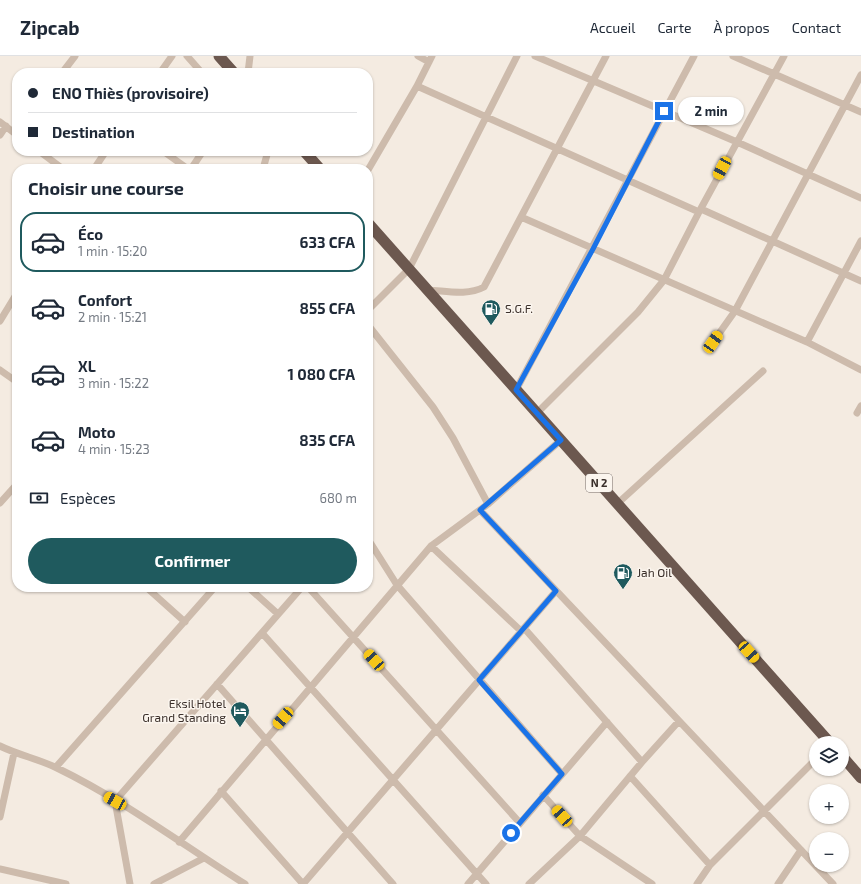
<!DOCTYPE html>
<html lang="fr">
<head>
<meta charset="utf-8">
<style>
	body { margin:0; font-family:"Exo 2",sans-serif; background:#f6f6f7; color:#1f2937; height:100vh; display:flex; flex-direction:column; font-size:15px; white-space:nowrap }
	* { box-sizing:border-box; margin:0 }
	p { font-size:13px; color:#747a83 }
	.icon { flex:none; width:22px; height:22px; fill:none; stroke:currentColor; stroke-width:2; stroke-linecap:round; stroke-linejoin:round }
	.map { position:relative; flex:1; overflow:hidden }
	.sheet { position:absolute; left:12px; top:108px; width:361px; height:428px; display:flex; flex-direction:column; background:#fff; border-radius:16px; box-shadow:0 1px 3px #0004 }
	.sheet>* { flex:none }
	.top-card { position:absolute; left:12px; top:12px; width:361px; height:88px; border-radius:16px; box-shadow:0 1px 3px #0004; display:grid; align-content:center; height:88px; padding:0 16px; background:#fff }
	.controls { position:absolute; left:809px; top:680px; display:grid; gap:8px }
	.controls a { display:grid; place-items:center; width:40px; height:40px; border-radius:50%; background:#fff; box-shadow:0 1px 3px #0004; font-size:20px }
	.end { position:absolute; width:18px; height:18px; margin:-9px; border:5px solid #1a73e8; background:#fff; box-shadow:0 0 0 2px #fff }
	.from { border-radius:50% }
	.bubble { position:absolute; height:28px; border-radius:14px; background:#fff; box-shadow:0 1px 3px #0004; font-size:13px; font-weight:700; line-height:28px; text-align:center }
	.car { position:absolute; width:12px; height:24px; margin:-12px -6px; border-radius:5px; box-shadow:0 0 3px 1px #0007; background:linear-gradient(#f5c518 24%,#345 0 40%,#f5c518 0 76%,#345 0 86%,#f5c518 0) }
	.top-card b { display:flex; align-items:center; gap:14px; height:38px; font-size:15px }
	.top-card b+b { border-top:1px solid #e0e1e3 }
	.top-card i { width:10px; height:10px; background:#1f2937 }
	ul { padding:0; list-style:none }
	li { display:flex; align-items:center; gap:12px; height:60px; margin:0 8px 6px; padding:0 8px; border:2px solid transparent; border-radius:16px }
	li div { flex:1 }
	li b { display:block; font-size:15px }
	li em { font-style:normal; font-weight:700 }
	li.current { border-color:#1f5a5e }
	li>.icon { width:36px; height:36px; stroke-width:1.5 }
	h2 { padding:0 16px; font-size:18px; line-height:48px }
	.pay { display:flex; align-items:center; gap:10px; height:44px; padding:0 16px; font-size:15px }
	.pay p { margin-inline-start:auto }
	.action { display:flex; gap:8px; margin-top:auto; padding:8px 16px }
	.action a { flex:1; height:46px; border-radius:24px; background:#1f5a5e; color:#fff; font-size:16px; font-weight:700; line-height:46px; text-align:center }
	header { display:flex; align-items:center; gap:24px; box-sizing:border-box; height:56px; padding:0 20px; background:#fff; border-bottom:1px solid #e0e1e3 }
	header strong { font-size:19px }
	nav { display:flex; gap:22px; margin-inline-start:auto; font-size:14px }
	.map>svg:first-child { display:block }
	.lines { fill:none; stroke-linecap:round; stroke-linejoin:round }
	.minor { stroke:#cdbbac; stroke-width:7 }
	.trunk { stroke:#6c584f; stroke-width:11 }
	.route { stroke:#1a73e8; stroke-width:5 }
	.labels { text-anchor:middle; stroke-width:3; stroke-linejoin:round; paint-order:stroke }
	.shield { fill:#fbf5ee; stroke:#756b66; stroke-width:1 }
	.shield-label { font-size:11px; font-weight:bold; fill:#3b302b }
	.poi-label { font-size:12px; fill:#3b302b; stroke:#fbf5ee; text-anchor:start }
</style>
</head>
<body>
<header>
<strong>Zipcab</strong>
<nav><a>Accueil</a><a>Carte</a><a>À propos</a><a>Contact</a></nav>
</header>
<div class="map">
<svg width="861" height="828" viewBox="0 0 861 828">
	<rect width="100%" height="100%" fill="#f4ebe1"/>
	<g class="lines">
		<path class="minor" d="M187,0l15,17
			M418,0l11,6
			M535,0l202,86 124,56
			M733,0l128,56
			M62,17l13,-17
			M160,17l12,-17
			M248,17l2,-17
			M417,30l282,126
			M0,66l17,13
			M0,79l6,-9
			M39,95l24,18
			M163,95l25,18
			M94,113l12,-18
			M191,113l12,-18
			M263,113l5,-18
			M368,114l49,-84 15,-30
			M701,153l160,72
			M521,161l286,125 54,28
			M428,234c19,1 39,6 56,-3l122,-231
			M368,254l41,-41 108,-213
			M0,265l17,-28
			M368,269l65,82 20,31 35,66
			M713,286l22,-31 126,-236
			M807,286l54,-101
			M0,314l17,12
			M516,334l178,-334
			M537,357l101,-101 26,-32 35,-68 85,-156
			M857,357l4,-7
			M0,447l17,-19
			M617,448l146,-133
			M480,454l353,374
			M368,483l29,46 165,189
			M431,490l90,85
			M146,531l39,35
			M248,531l30,27
			M308,531l212,236
			M524,572l118,134
			M262,577l224,251
			M217,628l176,200
			M0,690c18,9 39,13 57,22 66,32 126,77 188,116
			M56,711l159,-180
			M630,720l80,89
			M221,735l82,93
			M543,739l37,41 72,48
			M115,745l187,-214
			M115,745l15,83
			M0,761l14,-64
			M179,786l252,-296 57,-42 73,-64
			M0,813l66,15
			M154,828l50,-26
			M303,828l253,-293
			M468,828l139,-162
			M529,828l51,-48 62,-74 37,-41
			M697,828l13,-19 106,-106
			M778,828l23,-34"/>
		<path class="trunk" d="M219,0l15,17
			M304,95l16,18
			M368,167l462,520
			M842,700l19,22"/>
	</g>
	<g class="lines">
		<path class="route" d="M511,777l51,-59 -83,-94 77,-89 -76,-81 81,-70 -45,-50 77,-141 71,-138"/>
	</g>
	<defs>
		<symbol id="fuel-pin" viewBox="-11 -11 22 30"><path d="M0 17L-7.5 6A9.5 9.5 0 1 1 7.5 6Z" fill="#1f5a5e" stroke="#fbf5ee"/><path d="M-5.5-6h7V0h2V4h1.3V-2.5L3-4.5l.8-.8L6-3V5H2.5V1h-1V6h-7ZM-4.2-4.7v3.2H.2V-4.7Z" fill="#fff"/></symbol>
		<symbol id="hotel-pin" viewBox="-11 -11 22 30"><path d="M0 17L-7.5 6A9.5 9.5 0 1 1 7.5 6Z" fill="#1f5a5e" stroke="#fbf5ee"/><path d="M-6-4.5h1.5V1H6V5H4.5V3h-9V5H-6ZM-4 0a1.8 1.8 0 1 1 3.6 0ZM.5 0V-2.5h3Q6-2.5 6 0Z" fill="#fff"/></symbol>
	</defs>
	<g fill-rule="evenodd">
		<use href="#fuel-pin" x="480" y="242" width="22" height="30"/>
		<use href="#fuel-pin" x="612" y="506" width="22" height="30"/>
		<use href="#hotel-pin" x="229" y="644" width="22" height="30"/>
	</g>
	<g class="labels">
		<rect class="shield" x="586" y="418" width="26" height="18" rx="3"/>
		<g class="shield-label">
			<text x="599" y="431">N 2</text>
		</g>
		<g class="poi-label">
			<text x="505" y="257">S.G.F.</text>
			<text x="637" y="521">Jah Oil</text>
			<text x="226" y="652" text-anchor="end">Eksil Hotel<tspan x="226" dy="14">Grand Standing</tspan></text>
		</g>
	</g>
</svg>
<div class="controls">
<a><svg class="icon" aria-label="layers" viewBox="0 0 24 24"><path d="M12 4l9 5-9 5-9-5zM3 14l9 5 9-5"/></svg></a>
<a>+</a>
<a>−</a>
</div>
<i class="end from" style="left:511px;top:777px"></i>
<i class="end" style="left:664px;top:55px"></i>
<div class="bubble" style="left:678px;top:41px;width:66px">2 min</div>
<i class="car" style="left:722px;top:112px;rotate:208deg"></i>
<i class="car" style="left:713px;top:286px;rotate:35deg"></i>
<i class="car" style="left:749px;top:596px;rotate:138deg"></i>
<i class="car" style="left:374px;top:604px;rotate:318deg"></i>
<i class="car" style="left:283px;top:662px;rotate:221deg"></i>
<i class="car" style="left:115px;top:745px;rotate:299deg"></i>
<i class="car" style="left:562px;top:760px;rotate:318deg"></i>
<div class="top-card">
<b><i class="from"></i>ENO Thiès (provisoire)</b>
<b><i></i>Destination</b>
</div>
<section class="sheet">
<h2>Choisir une course</h2>
<ul>
<li class="current"><svg class="icon" aria-label="car" viewBox="0 0 24 24"><path d="M5 17H2v-5l4-1 3-4h7l3 4 3 1v5h-3M9 17h6M6 11h13"/><circle cx="7" cy="17" r="2"/><circle cx="17" cy="17" r="2"/></svg><div><b>Éco</b><p>1 min · 15:20</p></div><em>633 CFA</em></li>
<li><svg class="icon" aria-label="car" viewBox="0 0 24 24"><path d="M5 17H2v-5l4-1 3-4h7l3 4 3 1v5h-3M9 17h6M6 11h13"/><circle cx="7" cy="17" r="2"/><circle cx="17" cy="17" r="2"/></svg><div><b>Confort</b><p>2 min · 15:21</p></div><em>855 CFA</em></li>
<li><svg class="icon" aria-label="car" viewBox="0 0 24 24"><path d="M5 17H2v-5l4-1 3-4h7l3 4 3 1v5h-3M9 17h6M6 11h13"/><circle cx="7" cy="17" r="2"/><circle cx="17" cy="17" r="2"/></svg><div><b>XL</b><p>3 min · 15:22</p></div><em>1 080 CFA</em></li>
<li><svg class="icon" aria-label="car" viewBox="0 0 24 24"><path d="M5 17H2v-5l4-1 3-4h7l3 4 3 1v5h-3M9 17h6M6 11h13"/><circle cx="7" cy="17" r="2"/><circle cx="17" cy="17" r="2"/></svg><div><b>Moto</b><p>4 min · 15:23</p></div><em>835 CFA</em></li>
</ul>
<div class="pay"><svg class="icon" aria-label="cash" viewBox="0 0 24 24"><path d="M3 7h18v10H3z"/><circle cx="12" cy="12" r="2"/></svg>Espèces<p>680 m</p></div>
<div class="action"><a>Confirmer</a></div>
</section>
</div>
</body>
</html>
